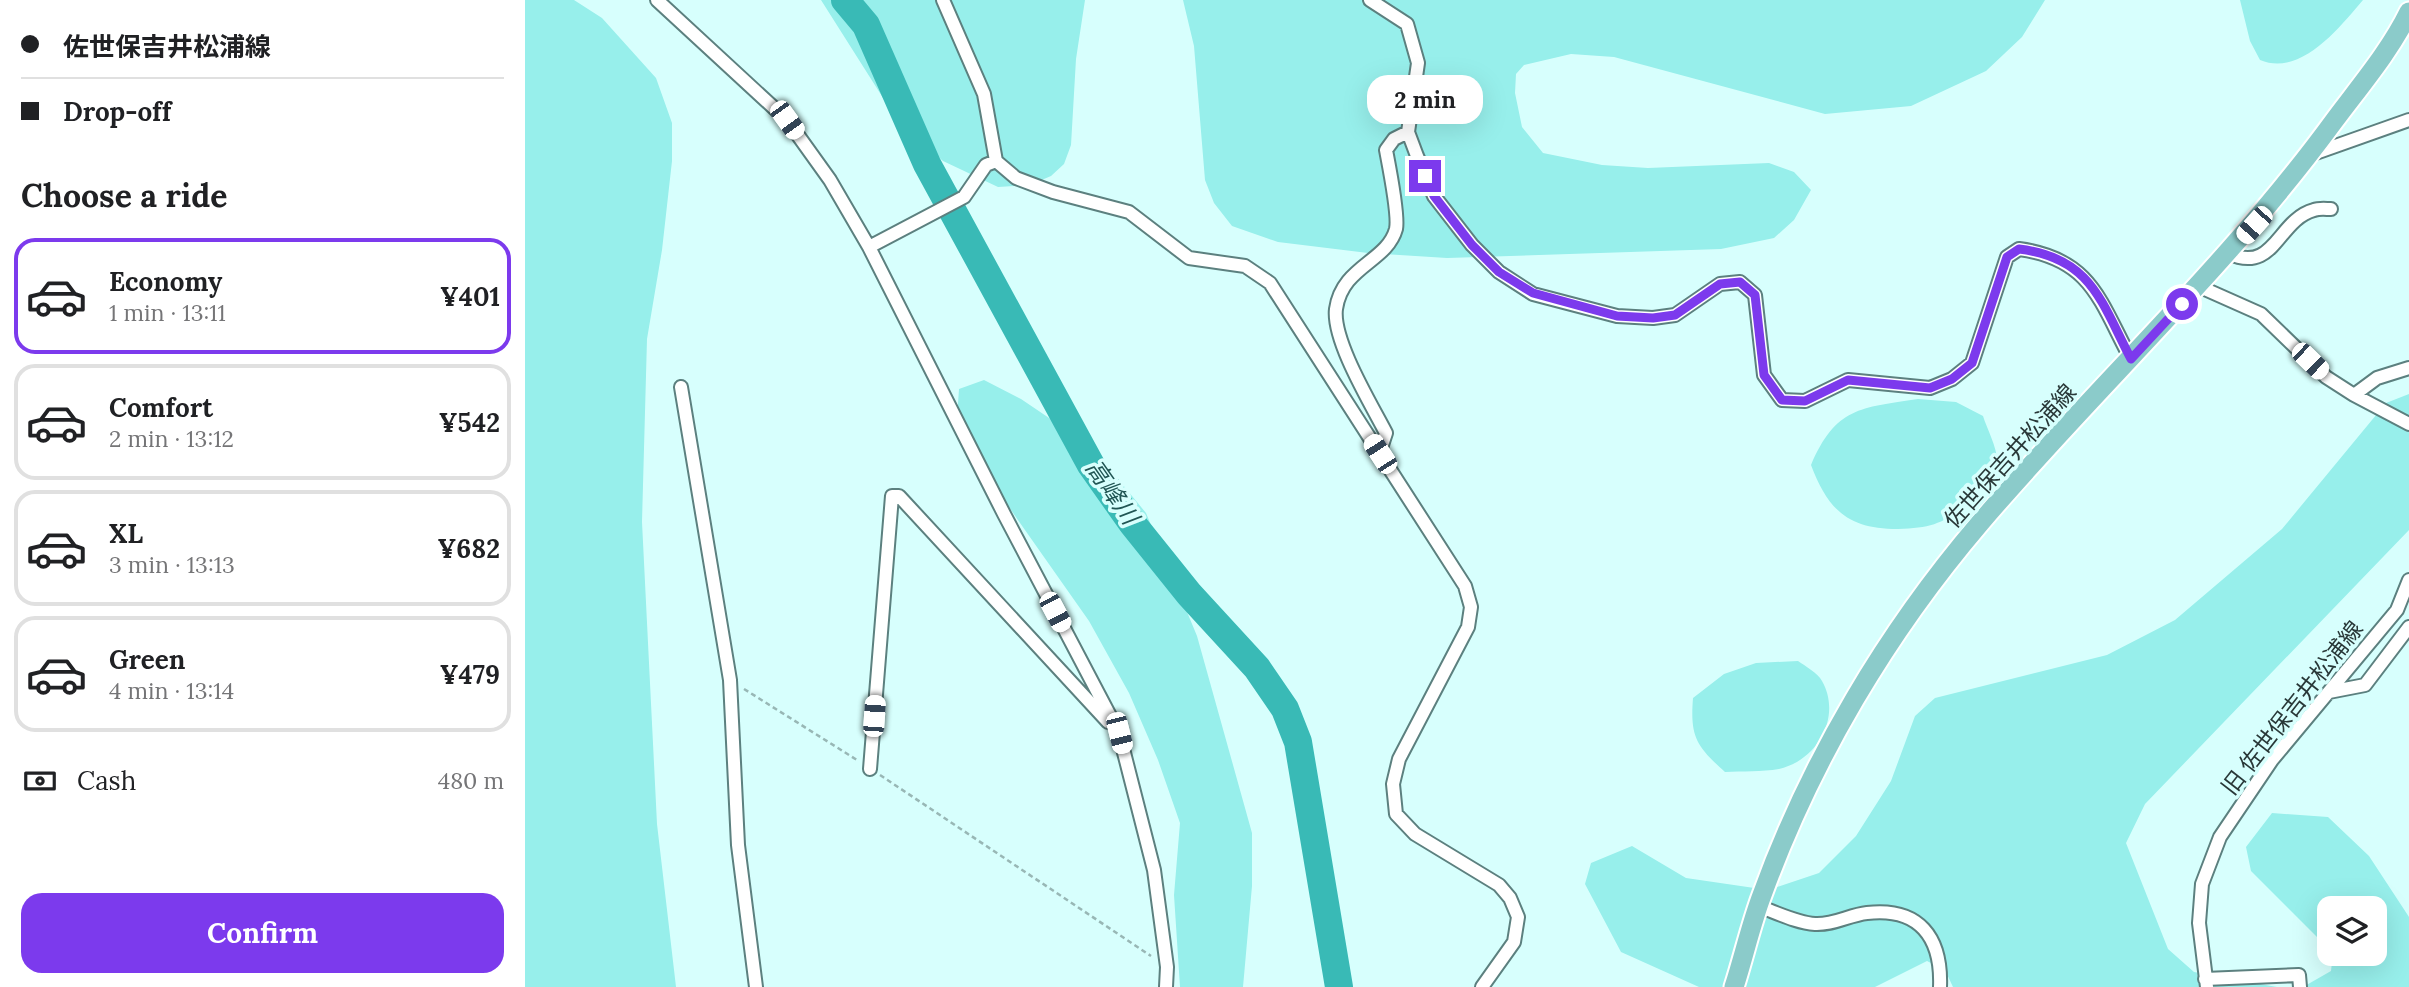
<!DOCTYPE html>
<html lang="en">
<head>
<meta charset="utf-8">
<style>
	body { margin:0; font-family:Lora,"Noto Sans JP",serif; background:#f6f6f6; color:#202124; height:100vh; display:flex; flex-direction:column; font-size:26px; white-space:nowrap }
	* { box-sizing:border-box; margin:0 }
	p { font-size:23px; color:#757577 }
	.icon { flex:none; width:38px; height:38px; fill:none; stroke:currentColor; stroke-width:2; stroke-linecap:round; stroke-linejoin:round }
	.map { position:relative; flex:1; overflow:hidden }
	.drawer { display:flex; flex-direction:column; background:#fff; width:525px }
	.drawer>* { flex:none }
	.top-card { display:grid; align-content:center; height:154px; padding:0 21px; background:#fff }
	.buttons { position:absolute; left:1792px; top:896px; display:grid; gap:14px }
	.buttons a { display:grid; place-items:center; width:70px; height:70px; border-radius:14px; background:#fff; box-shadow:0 7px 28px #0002; font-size:35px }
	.end { position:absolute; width:32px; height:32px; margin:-16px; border:9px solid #7c3aed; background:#fff; box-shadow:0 0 0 4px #fff }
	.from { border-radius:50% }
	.bubble { position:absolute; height:49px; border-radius:21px; background:#fff; box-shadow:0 7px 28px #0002; font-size:23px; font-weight:700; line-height:49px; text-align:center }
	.car { position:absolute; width:21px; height:42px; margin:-21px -10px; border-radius:9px; box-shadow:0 0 5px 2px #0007; background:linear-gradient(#fff 24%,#345 0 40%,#fff 0 76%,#345 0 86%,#fff 0) }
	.top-card b { display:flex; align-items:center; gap:24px; height:66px; font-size:26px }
	.top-card b+b { border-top:2px solid #e0e0e0 }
	.top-card i { width:18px; height:18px; background:#202124 }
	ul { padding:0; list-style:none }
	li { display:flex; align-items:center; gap:21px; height:116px; margin:0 14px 10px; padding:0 7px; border:4px solid #e0e0e0; border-radius:21px }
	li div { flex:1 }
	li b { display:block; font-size:26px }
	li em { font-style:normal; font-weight:700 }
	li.on { border-color:#7c3aed }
	li>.icon { width:63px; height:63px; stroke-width:1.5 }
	h2 { padding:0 21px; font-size:32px; line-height:84px }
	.pay { display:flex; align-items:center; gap:18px; height:77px; padding:0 21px; font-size:26px }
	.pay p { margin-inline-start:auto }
	.primary-button { display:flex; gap:14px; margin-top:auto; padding:14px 21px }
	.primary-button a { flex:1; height:80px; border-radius:21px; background:#7c3aed; color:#fff; font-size:28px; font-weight:700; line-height:80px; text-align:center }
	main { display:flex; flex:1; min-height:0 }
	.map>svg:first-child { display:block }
	.green { fill:#97efeb }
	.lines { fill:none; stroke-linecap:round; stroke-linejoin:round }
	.river { stroke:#39bab6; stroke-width:28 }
	.minor-casing { stroke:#5c807f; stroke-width:16 }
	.primary-casing { stroke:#fff; stroke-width:23 }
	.path { stroke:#98b7b5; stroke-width:2.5; stroke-dasharray:5 3.5; stroke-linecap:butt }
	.minor { stroke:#fff; stroke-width:12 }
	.primary { stroke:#8bcbca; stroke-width:19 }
	.route { stroke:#7c3aed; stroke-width:9 }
	.labels { text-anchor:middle; stroke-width:7; stroke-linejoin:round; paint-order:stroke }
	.street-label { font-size:23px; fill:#293838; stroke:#d7fffd }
	.water-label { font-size:24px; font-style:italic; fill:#215654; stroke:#d7fffd }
</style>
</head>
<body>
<main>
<section class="drawer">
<div class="top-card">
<b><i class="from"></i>佐世保吉井松浦線</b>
<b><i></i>Drop-off</b>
</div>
<h2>Choose a ride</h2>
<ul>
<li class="on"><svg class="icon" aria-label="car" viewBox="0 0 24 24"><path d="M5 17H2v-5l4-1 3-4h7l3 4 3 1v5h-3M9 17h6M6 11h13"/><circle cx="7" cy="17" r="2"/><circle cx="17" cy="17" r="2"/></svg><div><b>Economy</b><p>1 min · 13:11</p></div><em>¥401</em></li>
<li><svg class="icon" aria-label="car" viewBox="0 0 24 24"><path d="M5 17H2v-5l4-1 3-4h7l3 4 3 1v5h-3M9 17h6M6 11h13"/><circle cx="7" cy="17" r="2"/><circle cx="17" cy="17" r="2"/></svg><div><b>Comfort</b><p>2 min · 13:12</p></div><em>¥542</em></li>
<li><svg class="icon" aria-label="car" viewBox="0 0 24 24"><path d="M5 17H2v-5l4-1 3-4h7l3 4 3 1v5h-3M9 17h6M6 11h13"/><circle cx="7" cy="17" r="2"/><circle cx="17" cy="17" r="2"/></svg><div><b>XL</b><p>3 min · 13:13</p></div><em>¥682</em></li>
<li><svg class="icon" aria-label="car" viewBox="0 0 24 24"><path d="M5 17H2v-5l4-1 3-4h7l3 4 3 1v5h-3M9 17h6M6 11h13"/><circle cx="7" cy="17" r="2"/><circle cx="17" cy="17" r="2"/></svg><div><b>Green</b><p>4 min · 13:14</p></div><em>¥479</em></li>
</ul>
<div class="pay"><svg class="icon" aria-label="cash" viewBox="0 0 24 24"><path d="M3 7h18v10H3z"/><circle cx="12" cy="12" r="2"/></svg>Cash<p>480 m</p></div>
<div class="primary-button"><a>Confirm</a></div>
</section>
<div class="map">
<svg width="1884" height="987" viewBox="0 0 1884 987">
	<rect width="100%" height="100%" fill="#d7fffd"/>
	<path class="green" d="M0,0h49l28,18 54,60 16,45v38l-10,89 -15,89 -5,183 15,302 19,163h-151z
		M296,0h264l-9,59 -5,86 -7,19 -13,12 -21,9 -32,2 -55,-26 -46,-41z
		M658,0h862l-23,37 -36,34 -75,35 -86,8 -211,-57 -43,-3 -47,11 -8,9 -1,19 7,34 21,26 59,12 46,3 121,-5 25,9 17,18 -17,30 -20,18 -53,11 -274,9 -79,-5 -90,-11 -46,-16 -18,-23 -9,-23 -11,-134z
		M1715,0h123c-24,28 -62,77 -103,60l-10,-19z
		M459,380l37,19 34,23 49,40 42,51 51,123 55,197v53l-9,101h-63l-6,-92 6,-72 -22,-63 -29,-67 -40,-72 -123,-175 -9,-28 2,-29z
		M1884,394v136l-264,274 -19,39 42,106 26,23 83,15h-324l-8,-17 -18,-9 -52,26h-176l-78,-35 -36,-68 6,-21 41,-17 54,32 82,12 51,-17 37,-37 35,-55 24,-65 20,-18 172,-43 68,-35 107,-91 104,-126z
		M1393,399l38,3 27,14c4,13 15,33 14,46 -2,16 -13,24 -23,35 -27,25 -39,31 -76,32 -50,0 -70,-19 -87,-64 25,-58 49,-57 107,-66z
		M1273,661c7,5 20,12 24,20 20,35 -4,79 -43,88 -17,3 -37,2 -54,3 -29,-26 -35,-35 -32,-74l31,-24 32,-11z
		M1747,813l56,4 41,39 40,61v70h-106l28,-16 2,-17h42v-46h-46v41l-78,-78 -5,-24z"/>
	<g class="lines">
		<path class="river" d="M320,0l21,25 61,139 164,301 41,58 57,71 68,74 28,41 13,33 41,245"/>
		<defs>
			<path id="minor" d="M132,0l130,120 43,60 39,67 135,267 115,219 35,137 13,97 -1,20
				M418,0l41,94 12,67 20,17 37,14 76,20 60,46 56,8 25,17 195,303 6,21 -3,20 -69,132 -6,25 3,30 19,20 84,51 11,13 8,19 -4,25 -32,45
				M845,0l37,24 11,39 -10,69 9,24 17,40 38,49 27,27 34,22 84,22 36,2 22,-3 45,-31 20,-2 15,13 9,80 18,25 23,1 43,-21 82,8 22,-9 20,-16 35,-106 12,-8c73,10 81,53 112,110
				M1785,155l99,-35
				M344,247l95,-50 22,-32 10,-4
				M1703,253c47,22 49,-33 86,-43 5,-2 12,-1 17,-1
				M1673,286l63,28 65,63 28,18 23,-17 32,-10
				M156,387l49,293 8,165 18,142
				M1829,395l55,29
				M854,454l7,-21c-15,-29 -54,-93 -50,-124 6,-43 51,-47 60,-80 3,-14 -7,-63 -10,-79l8,-11 14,-7
				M1804,692l36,-7 44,-58
				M345,769l22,-273h7l209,226
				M1233,906c17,6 39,17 57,18 19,1 34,-9 52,-11 52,-6 75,24 73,74
				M1680,979l94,-4 1,12
				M1682,987l-8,-64 3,-39 18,-47 52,-77 125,-150 12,-30"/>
			<path id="primary" d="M1209,987c10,-31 17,-63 28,-92 49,-135 125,-263 218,-372 116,-136 248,-257 354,-402 26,-35 56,-70 75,-109"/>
		</defs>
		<use href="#minor" class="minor-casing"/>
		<use href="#primary" class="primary-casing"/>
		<path class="path" d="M219,689l113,71
			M355,775l271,181"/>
		<use href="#minor" class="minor"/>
		<use href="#primary" class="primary"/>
	</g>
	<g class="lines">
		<path class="route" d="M900,176l9,20 38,49 27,27 34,21 84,23 36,2 22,-3 45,-31 20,-2 15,13 9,80 18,25 23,1 43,-21 82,8 22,-9 20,-16 35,-106 12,-8c73,9 82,53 112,110l51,-55"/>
	</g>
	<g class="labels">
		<g class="street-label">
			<text transform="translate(1485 456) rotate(-48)" y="8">佐世保吉井松浦線</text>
			<text transform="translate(1767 708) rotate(-52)" y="8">旧 佐世保吉井松浦線</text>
		</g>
		<g class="water-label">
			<text transform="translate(587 492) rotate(55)" y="8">高峰川</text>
		</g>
	</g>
</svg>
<div class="buttons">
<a><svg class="icon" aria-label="layers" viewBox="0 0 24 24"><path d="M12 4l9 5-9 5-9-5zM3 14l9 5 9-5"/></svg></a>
</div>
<i class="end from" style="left:1657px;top:304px"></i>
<i class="end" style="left:900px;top:176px"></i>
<div class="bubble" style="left:842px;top:75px;width:116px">2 min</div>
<i class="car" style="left:262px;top:120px;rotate:144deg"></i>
<i class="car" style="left:1729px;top:225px;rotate:222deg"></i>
<i class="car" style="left:1785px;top:361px;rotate:134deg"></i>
<i class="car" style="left:855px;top:454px;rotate:327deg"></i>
<i class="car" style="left:530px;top:612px;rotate:152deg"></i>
<i class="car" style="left:349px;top:716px;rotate:4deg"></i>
<i class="car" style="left:594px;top:733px;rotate:166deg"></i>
</div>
</main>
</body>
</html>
